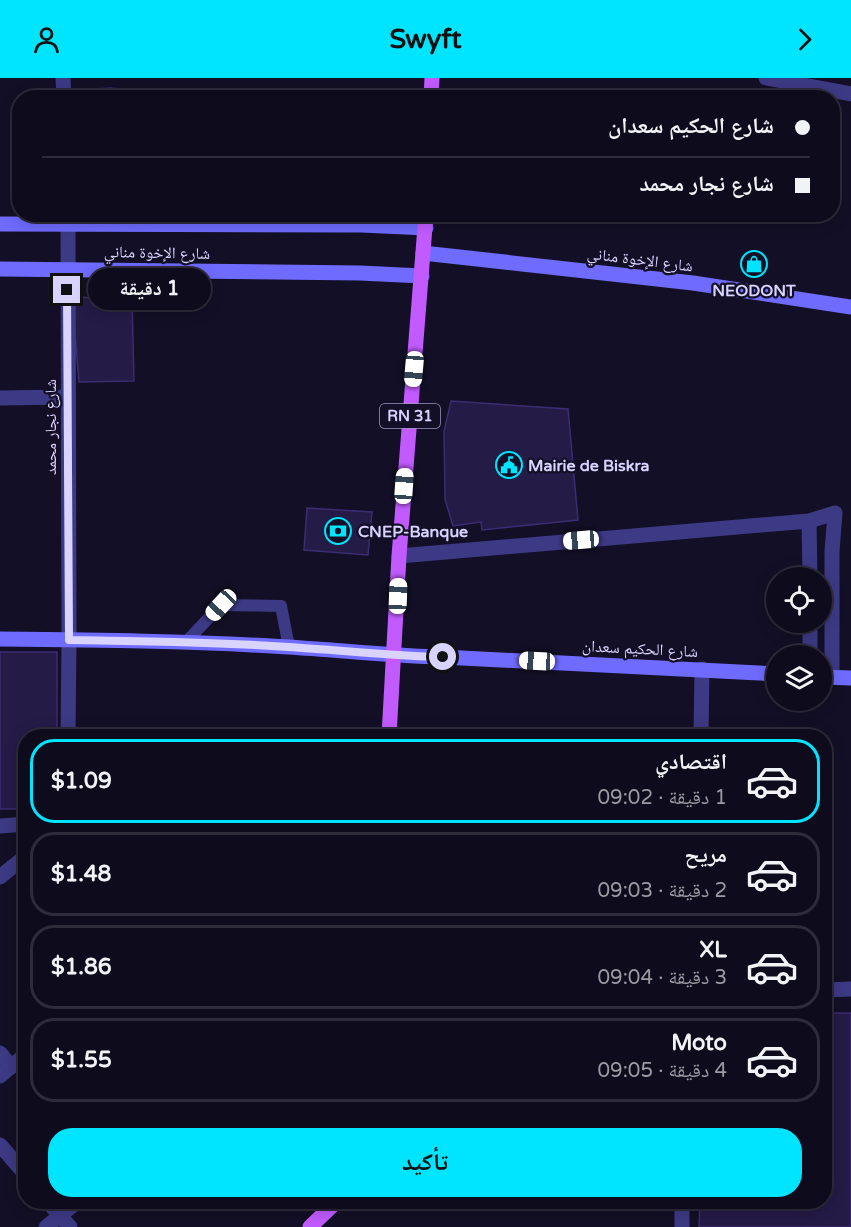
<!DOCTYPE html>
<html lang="ar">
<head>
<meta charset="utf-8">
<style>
	body { margin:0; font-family:"Varela Round","Noto Naskh Arabic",sans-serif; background:#1c1929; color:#f1f3f6; direction:rtl; height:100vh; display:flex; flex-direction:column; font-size:22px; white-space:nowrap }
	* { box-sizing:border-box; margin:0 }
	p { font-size:20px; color:#9b9ba3 }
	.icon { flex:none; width:33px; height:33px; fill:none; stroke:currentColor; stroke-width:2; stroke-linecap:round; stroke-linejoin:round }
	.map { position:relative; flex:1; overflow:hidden; direction:ltr }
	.drawer { position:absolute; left:18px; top:651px; width:814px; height:480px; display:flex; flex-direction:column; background:#0e0b1c; border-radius:24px; box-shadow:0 3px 15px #0003,0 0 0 2px #2e2b3b; direction:rtl }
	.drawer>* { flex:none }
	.hud { position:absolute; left:12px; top:12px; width:828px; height:132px; border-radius:24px; box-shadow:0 3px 15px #0003,0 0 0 2px #2e2b3b; direction:rtl; display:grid; align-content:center; height:132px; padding:0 30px; background:#0e0b1c }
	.tools { position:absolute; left:766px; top:489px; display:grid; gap:12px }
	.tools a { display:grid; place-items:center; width:66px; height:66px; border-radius:50%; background:#0e0b1c; box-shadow:0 3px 15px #0003,0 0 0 2px #2e2b3b; font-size:30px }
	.end { position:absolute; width:27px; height:27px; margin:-14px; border:8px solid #d9d4ff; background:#111; box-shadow:0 0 0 3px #111 }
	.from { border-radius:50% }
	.bubble { position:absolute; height:42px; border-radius:21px; background:#0e0b1c; box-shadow:0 3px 15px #0003,0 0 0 2px #2e2b3b; font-size:20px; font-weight:700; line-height:42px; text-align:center; direction:rtl }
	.car { position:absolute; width:18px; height:36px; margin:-18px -9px; border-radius:8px; box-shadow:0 0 4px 2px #0007; background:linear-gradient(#fff 24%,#345 0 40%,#fff 0 76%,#345 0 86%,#fff 0) }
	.hud b { display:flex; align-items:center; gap:21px; height:57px; font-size:22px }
	.hud b+b { border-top:2px solid #2e2b3b }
	.hud i { width:15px; height:15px; background:#f1f3f6 }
	ul { padding:10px 0 0; list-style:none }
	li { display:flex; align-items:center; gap:18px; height:84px; margin:0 12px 9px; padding:0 18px; border:3px solid #2e2b3b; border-radius:24px }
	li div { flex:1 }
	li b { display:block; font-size:22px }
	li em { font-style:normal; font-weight:700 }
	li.current { border-color:#00e5ff }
	li>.icon { width:54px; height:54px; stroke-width:1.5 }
	.cta { display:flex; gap:12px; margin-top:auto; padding:12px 30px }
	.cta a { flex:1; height:69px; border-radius:24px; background:#00e5ff; color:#111; font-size:24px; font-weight:700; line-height:69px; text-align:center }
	header { display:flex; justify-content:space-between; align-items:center; height:78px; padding:0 30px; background:#00e5ff; color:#111; font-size:27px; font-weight:700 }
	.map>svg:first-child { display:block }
	.building { fill:#241b47; stroke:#3b2d73; stroke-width:1.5 }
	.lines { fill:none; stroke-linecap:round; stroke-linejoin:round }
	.lane { stroke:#3d3a85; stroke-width:12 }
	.street { stroke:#3d3a85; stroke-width:15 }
	.secondary { stroke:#6f6bff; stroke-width:15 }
	.primary { stroke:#c25bff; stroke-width:15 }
	.route { stroke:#d9d4ff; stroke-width:8 }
	.labels { text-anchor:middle; stroke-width:4.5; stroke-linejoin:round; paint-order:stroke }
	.shield { fill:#130f26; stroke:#9e99be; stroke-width:1.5 }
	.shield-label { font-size:15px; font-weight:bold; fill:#d9d4ff }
	.street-label { font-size:16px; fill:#d9d4ff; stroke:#130f26 }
	.poi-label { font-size:16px; font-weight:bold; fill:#d9d4ff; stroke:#130f26; text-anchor:start }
</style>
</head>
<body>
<header><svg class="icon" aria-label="forward" viewBox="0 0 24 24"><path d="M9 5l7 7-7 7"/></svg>Swyft<svg class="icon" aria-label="person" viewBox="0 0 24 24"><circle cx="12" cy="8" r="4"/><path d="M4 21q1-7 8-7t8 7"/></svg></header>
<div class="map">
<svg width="851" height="1149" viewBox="0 0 851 1149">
	<rect width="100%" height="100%" fill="#130f26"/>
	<path class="building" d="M72,219l60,2 2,82 -55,1z
		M451,323l117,8 10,111 -96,10 -1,-8 -28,4 -8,-27 -1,-68z
		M307,430l65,4 -4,43 -64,-5z
		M0,574h57v84h-31v73h-26z
		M825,935h26v214h-152l1,-25h125z"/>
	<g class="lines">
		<path class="lane" d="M186,564l35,-37 60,1 8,41"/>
		<path class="street" d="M63,0l1,20
			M766,0l85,16
			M64,19l47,-2 35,3
			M0,320l68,-1
			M809,443l1,57
			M399,478l410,-35 26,-8 -3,38v126
			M810,544v34
			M68,658l1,-96 -1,-426
			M701,658l1,-67
			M0,748l26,-2
			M0,799l26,-21
			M825,912l26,-1
			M0,975l11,14
			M0,998l26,-22
			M0,1067l26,30
			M48,1124l22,25
			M46,1149l31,-25
			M682,1149v-25"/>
		<path class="secondary" d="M0,146l362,1 64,3
			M423,175l270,30 158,24
			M0,191l360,4 62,3
			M0,561c96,1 192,2 288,8 52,3 103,9 155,10l334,17
			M822,599l29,1"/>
		<path class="primary" d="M431,20l1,-20
			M389,658l10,-180 27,-342
			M310,1149l26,-25"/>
	</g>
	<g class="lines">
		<path class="route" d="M67,212l2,350c73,1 147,2 219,7 52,3 103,9 155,10"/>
	</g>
	<defs>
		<symbol id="shop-ring" viewBox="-11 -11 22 22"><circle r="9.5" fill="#130f26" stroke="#00e5ff" stroke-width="1.5"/><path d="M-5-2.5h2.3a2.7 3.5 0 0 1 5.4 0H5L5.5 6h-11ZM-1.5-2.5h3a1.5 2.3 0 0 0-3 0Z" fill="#00e5ff"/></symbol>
		<symbol id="civic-ring" viewBox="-11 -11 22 22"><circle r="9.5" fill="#130f26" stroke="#00e5ff" stroke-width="1.5"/><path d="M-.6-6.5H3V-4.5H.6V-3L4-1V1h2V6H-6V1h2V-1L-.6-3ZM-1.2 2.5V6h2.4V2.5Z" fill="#00e5ff"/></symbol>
		<symbol id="bank-ring" viewBox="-11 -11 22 22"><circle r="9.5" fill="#130f26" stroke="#00e5ff" stroke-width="1.5"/><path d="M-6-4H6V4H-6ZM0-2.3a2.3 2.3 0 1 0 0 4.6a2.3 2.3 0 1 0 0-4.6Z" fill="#00e5ff"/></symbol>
	</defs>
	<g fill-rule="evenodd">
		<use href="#shop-ring" x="739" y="171" width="30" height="30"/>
		<use href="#civic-ring" x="494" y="372" width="30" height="30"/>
		<use href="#bank-ring" x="323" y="438" width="30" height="30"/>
	</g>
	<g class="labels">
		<rect class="shield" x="380" y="326" width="60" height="24" rx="4.5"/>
		<g class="shield-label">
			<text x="410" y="343">RN 31</text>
		</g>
		<g class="street-label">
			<text transform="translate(157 174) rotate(1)" y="6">شارع الإخوة مناني</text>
			<text transform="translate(640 181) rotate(7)" y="6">شارع الإخوة مناني</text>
			<text transform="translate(50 349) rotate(-90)" y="6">شارع نجار محمد</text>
			<text transform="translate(640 570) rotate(3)" y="6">شارع الحكيم سعدان</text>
		</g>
		<g class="poi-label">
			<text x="754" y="218" text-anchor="middle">NEODONT</text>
			<text x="528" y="393">Mairie de Biskra</text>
			<text x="358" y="459">CNEP-Banque</text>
		</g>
	</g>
</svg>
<div class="tools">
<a><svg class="icon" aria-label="locate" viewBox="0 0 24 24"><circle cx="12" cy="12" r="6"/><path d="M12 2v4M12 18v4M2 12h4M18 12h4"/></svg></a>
<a><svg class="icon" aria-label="layers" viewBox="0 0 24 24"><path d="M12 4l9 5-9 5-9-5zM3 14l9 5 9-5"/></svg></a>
</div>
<i class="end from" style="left:443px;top:579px"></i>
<i class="end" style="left:67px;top:212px"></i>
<div class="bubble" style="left:88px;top:190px;width:123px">1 دقيقة</div>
<i class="car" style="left:414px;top:291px;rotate:185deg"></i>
<i class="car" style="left:404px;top:408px;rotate:4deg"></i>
<i class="car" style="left:581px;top:462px;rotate:265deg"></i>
<i class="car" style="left:398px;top:518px;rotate:2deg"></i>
<i class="car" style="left:221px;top:527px;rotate:223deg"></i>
<i class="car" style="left:537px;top:583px;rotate:273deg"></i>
<div class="hud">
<b><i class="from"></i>شارع الحكيم سعدان</b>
<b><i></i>شارع نجار محمد</b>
</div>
<section class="drawer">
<ul>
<li class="current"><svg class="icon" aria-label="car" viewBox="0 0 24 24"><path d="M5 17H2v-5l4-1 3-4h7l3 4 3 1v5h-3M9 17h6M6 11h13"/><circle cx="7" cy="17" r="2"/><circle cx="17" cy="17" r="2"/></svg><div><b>اقتصادي</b><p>1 دقيقة · 09:02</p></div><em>$1.09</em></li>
<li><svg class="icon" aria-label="car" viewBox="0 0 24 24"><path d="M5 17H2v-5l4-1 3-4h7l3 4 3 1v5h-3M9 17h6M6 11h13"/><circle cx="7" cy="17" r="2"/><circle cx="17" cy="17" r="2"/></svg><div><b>مريح</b><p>2 دقيقة · 09:03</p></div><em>$1.48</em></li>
<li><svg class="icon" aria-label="car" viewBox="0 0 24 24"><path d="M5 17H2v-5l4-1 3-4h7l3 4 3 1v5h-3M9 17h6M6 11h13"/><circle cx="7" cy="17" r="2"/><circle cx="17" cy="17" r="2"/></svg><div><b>XL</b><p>3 دقيقة · 09:04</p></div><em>$1.86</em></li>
<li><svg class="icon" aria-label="car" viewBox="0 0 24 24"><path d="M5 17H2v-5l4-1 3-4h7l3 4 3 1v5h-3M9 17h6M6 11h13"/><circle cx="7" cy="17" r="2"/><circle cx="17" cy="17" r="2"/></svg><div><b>Moto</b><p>4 دقيقة · 09:05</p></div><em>$1.55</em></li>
</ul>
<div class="cta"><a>تأكيد</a></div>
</section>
</div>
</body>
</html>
